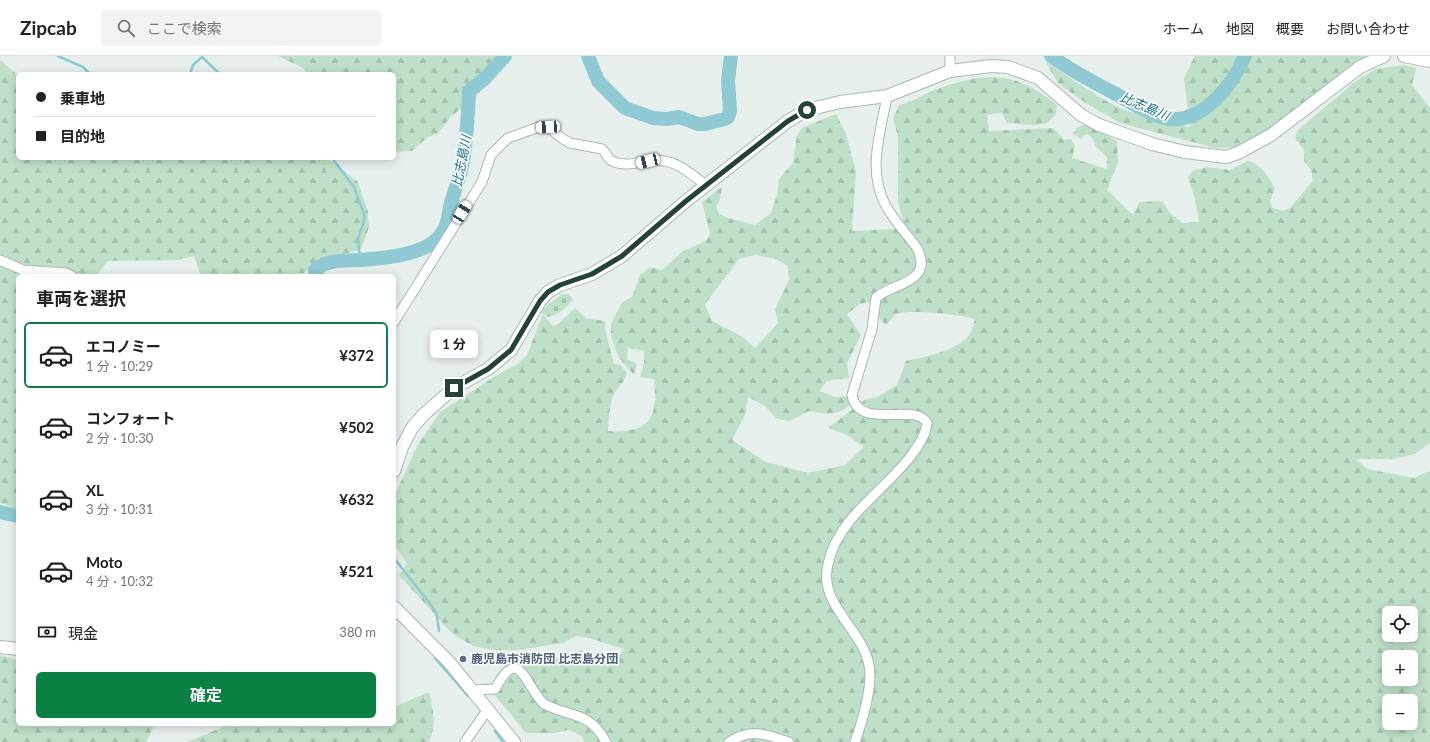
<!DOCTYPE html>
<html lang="ja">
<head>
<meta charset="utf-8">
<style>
	body { margin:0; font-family:Lato,"Noto Sans JP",sans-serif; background:#f2f2f2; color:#202124; height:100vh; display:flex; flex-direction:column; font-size:15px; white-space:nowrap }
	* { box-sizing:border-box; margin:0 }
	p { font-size:13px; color:#757577 }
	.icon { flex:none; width:22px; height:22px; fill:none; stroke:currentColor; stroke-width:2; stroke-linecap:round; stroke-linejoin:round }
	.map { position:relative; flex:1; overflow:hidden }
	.panel { position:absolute; left:16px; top:218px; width:380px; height:452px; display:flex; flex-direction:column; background:#fff; border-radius:6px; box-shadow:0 2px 10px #0003 }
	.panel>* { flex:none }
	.banner { position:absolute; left:16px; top:16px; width:380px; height:88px; border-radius:6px; box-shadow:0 2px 10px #0003; display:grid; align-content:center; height:88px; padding:0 20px; background:#fff }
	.buttons { position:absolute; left:1382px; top:550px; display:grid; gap:8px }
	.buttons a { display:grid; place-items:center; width:36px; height:36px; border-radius:6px; background:#fff; box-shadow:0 2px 10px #0003; font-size:20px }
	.end { position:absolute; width:18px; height:18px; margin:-9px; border:5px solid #24423a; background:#fff; box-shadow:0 0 0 2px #fff }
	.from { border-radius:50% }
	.bubble { position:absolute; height:28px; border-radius:6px; background:#fff; box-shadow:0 2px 10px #0003; font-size:13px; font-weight:700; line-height:28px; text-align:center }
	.car { position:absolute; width:12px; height:24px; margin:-12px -6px; border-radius:5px; box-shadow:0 0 3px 1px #0007; background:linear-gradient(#fff 24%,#345 0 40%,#fff 0 76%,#345 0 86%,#fff 0) }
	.banner b { display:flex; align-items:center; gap:14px; height:38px; font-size:15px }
	.banner b+b { border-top:1px solid #e0e0e0 }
	.banner i { width:10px; height:10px; background:#202124 }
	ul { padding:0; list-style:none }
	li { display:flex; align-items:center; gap:12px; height:66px; margin:0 8px 6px; padding:0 12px; border:2px solid transparent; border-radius:6px }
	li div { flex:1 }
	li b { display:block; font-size:15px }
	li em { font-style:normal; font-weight:700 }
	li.active { border-color:#0b8043 }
	li>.icon { width:36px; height:36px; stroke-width:1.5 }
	h2 { padding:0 20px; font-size:18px; line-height:48px }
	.pay { display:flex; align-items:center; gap:10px; height:44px; padding:0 20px; font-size:15px }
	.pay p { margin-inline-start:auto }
	.primary-button { display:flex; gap:8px; margin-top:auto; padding:8px 20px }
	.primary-button a { flex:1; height:46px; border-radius:6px; background:#0b8043; color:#fff; font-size:16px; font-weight:700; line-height:46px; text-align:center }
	header { display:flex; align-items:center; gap:24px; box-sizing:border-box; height:56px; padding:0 20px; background:#fff; border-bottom:1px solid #e0e0e0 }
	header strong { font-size:19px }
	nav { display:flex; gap:22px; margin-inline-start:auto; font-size:14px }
	.search { width:280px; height:36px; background:#f2f2f2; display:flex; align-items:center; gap:10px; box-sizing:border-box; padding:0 14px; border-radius:6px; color:#757577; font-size:15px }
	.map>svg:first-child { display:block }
	.forest { fill:url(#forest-firs); fill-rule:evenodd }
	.cemetery { fill:url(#cemetery-stones) }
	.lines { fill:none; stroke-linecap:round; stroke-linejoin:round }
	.stream { stroke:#8ec9d4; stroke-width:2.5 }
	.river { stroke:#8ec9d4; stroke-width:14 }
	.minor-casing { stroke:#a8b8b2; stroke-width:11 }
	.tertiary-casing { stroke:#a8b8b2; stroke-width:14 }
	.minor { stroke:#fff; stroke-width:9 }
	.tertiary { stroke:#fff; stroke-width:12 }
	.route { stroke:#24423a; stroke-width:5 }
	.service-dot { fill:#5c6f8a; stroke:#f7fbf9; stroke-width:1.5 }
	.labels { text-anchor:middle; stroke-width:3.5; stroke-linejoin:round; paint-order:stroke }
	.service-label { font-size:12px; font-weight:bold; fill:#4e5e75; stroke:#f7fbf9; text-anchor:start }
	.water-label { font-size:13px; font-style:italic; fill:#1c6f80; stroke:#f7fbf9 }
</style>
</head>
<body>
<header>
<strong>Zipcab</strong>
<div class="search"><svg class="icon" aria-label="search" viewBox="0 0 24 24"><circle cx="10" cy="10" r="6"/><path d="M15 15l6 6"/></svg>ここで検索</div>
<nav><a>ホーム</a><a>地図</a><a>概要</a><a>お問い合わせ</a></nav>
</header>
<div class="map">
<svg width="1430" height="686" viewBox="0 0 1430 686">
	<defs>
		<pattern id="forest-firs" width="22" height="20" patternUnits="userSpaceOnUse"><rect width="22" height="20" fill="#bfe0c8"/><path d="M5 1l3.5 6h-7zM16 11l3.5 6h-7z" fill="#a4c1ad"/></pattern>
		<pattern id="cemetery-stones" width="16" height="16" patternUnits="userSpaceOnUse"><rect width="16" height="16" fill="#bfe0c8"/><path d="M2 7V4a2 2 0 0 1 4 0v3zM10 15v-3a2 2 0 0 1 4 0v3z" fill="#a4c1ad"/></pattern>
	</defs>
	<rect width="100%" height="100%" fill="#e6efeb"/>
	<path class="forest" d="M278,0h221l-19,36 -29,25 -14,17 -9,3 -16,14 -18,1v-78h-87l-4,-6z
		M1195,0h177l-110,81 -22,10 -25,1 -95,-25 -36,-21 -26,-19 -12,-21 53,35 25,13 66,17 -6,-49z
		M0,4l18,15v83h309l31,24 10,30 1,15 -8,22c-21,6 -44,13 -61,27h-99l-7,-20 -18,4 -68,1 -12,15h-78v233l-18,-6z
		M1404,9l12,3 -4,17 18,23v335l-15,11 -22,5h-37l11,10 47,9 16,-7v271h-846l-2,-6 -14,-6 -14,3h-28l-41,-50 10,1 12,-23 9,-8 18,4 9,6 39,-13c12,15 32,16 42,-1l-35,-11 -13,-2 -13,7 -46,7h-22l-22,-4 -17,-10 -9,-8 -48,-53 8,-11 -13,-20v-47l23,-51 23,-34 54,-35 23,-13 10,-9 16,-41 10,12 6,-3 16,-15 11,10 19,3 1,13 8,30 6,1 7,8c-2,8 -7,12 -12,19 -6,11 -6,26 -7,39 43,2 50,-13 46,-52l-14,-2 4,-14v-12l-16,-3 -1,11 10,5 -3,11 -14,-16 -3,-6 -6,-17v-13l11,-20 10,-6 8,-22 10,-8 12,3 21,-19 23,-10 4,-7 -8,-32 20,-15 -2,13 -4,6 2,7 10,5 27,7 16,-12 6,-18 2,-16 14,-16 4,-28 5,-7 34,-14 10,20 10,38 -4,59 44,-2 8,-6 -6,-21v-66l-5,-17 6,-14c12,-2 22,-9 33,-14 50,-19 82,-22 125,14l-1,10 -10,9 -12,1 -27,-2 -5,-10 -15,2 2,16 64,-3 11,12 7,-1 4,7 -3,12 35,11v-12l-10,-9 -6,-11 -4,-3 -7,5 -7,-6 5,-6 8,-3 31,17 1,21 -11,28 26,25 7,-13 22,-1 8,12 13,10 16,-1 -4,-23 -7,-22 6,-7 14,-3 22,3 18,-9c14,4 20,15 27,27l-5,12 2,8 11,3 7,-3 23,-27 -2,-11 -7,-9v-11l-9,-12 3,-8 59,-50 19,-11zM756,199l20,4 12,7 1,14 -14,29 3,14 -23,25 -12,-11 -31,-16 -7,-17 34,-45zM868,246l17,23c4,-3 8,-9 12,-11 14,-5 64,1 78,5 -2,5 -3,11 -5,15 -14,18 -44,22 -64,27l-9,24 -20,12 -11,2 -38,29 19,7 17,12 -19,18 -37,8 -42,-11 -34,-22 13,-25 3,-18 17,9 12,13 13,2 19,-10 19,3 14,-3 19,-15 -26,1 -16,-6 8,-10 22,-3 -2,-15 14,-28 -14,-21 13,-10zM1389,557h22v22h-22zM1389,601h22v22h-22zM1389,645h22v22h-22z
		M0,599l18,5v64h137l-9,18h-146z
		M429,636c4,17 8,33 0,50h-242l34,-14 6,-4h167v-17z"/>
	<path class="cemetery" d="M562,238h7l4,6c-7,8 -14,14 -24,17l-7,-4 2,-5z"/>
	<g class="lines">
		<path class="stream" d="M58,0l25,11 7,7
			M190,18l3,-9 9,-8 18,17
			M332,102l22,29 10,27v8l-6,16 1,14 7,7
			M394,502l37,47 6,11 2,15
			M435,602l33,38
			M495,675l8,11"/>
		<path class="river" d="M588,0l10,25 27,27 28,10 14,1 12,-2 19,7h7l20,-5 3,-2 2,-7 -2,-29 3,-25
			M1051,0c20,15 42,26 63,37 15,8 39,24 56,26 34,3 63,-35 75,-63
			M317,220l-2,-5c10,-12 30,-10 46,-11 22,-2 57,-4 75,-20 12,-12 11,-18 14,-33 3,-13 9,-27 12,-41 5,-25 6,-50 7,-75l15,-12 21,-23
			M0,456l18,4"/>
		<defs>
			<path id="minor" d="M950,0v15
				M0,204l23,10 43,3 6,3
				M394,266l88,-140 9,-27 17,-17 31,-11h9l15,12 7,4 32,6c5,4 5,11 12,13 11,4 22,1 33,-1 27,-4 40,10 60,25
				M472,634l23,-1c25,-46 29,-4 49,15 28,14 45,7 62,38
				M465,686l23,-33
				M729,686c23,-14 36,-8 60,0
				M855,686c7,-20 18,-56 14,-77 -7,-37 -51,-60 -41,-101 10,-48 58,-73 85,-111 7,-10 13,-19 14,-30 -12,-22 -68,9 -75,-28l20,-66 4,-31c13,-15 59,-13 41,-50 -10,-14 -24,-28 -32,-44 -18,-34 -4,-73 2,-108"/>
			<path id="tertiary" d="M1404,0l26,5
				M394,415l8,-24 10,-19 11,-13 31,-27 34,-19 23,-19 29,-49 8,-9 12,-7 32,-11 30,-18 64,-55 102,-80 19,-11 33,-8 47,-6 63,-25 41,-5 17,1 30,11 43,37 18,10 53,19 33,8 41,5 12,-4 33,-18 89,-68 24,-11
				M394,551l55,55 65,80
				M0,591l18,2"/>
		</defs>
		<use href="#minor" class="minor-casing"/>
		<use href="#tertiary" class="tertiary-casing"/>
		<use href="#minor" class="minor"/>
		<use href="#tertiary" class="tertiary"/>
	</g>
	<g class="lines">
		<path class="route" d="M454,332l34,-19 23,-19 29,-49 8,-9 12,-7 32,-11 30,-18 64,-55 102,-80 19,-11"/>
	</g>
	<circle class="service-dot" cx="463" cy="603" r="4"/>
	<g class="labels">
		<g class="service-label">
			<text x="471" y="607">鹿児島市消防団 比志島分団</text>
		</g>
		<g class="water-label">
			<text transform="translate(1145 50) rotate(23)" y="5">比志島川</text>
			<text transform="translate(461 105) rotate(-79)" y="5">比志島川</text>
		</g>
	</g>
</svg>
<div class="buttons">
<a><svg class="icon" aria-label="locate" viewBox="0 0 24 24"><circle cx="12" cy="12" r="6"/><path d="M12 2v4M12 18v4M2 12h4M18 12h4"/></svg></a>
<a>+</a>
<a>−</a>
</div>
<i class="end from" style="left:807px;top:54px"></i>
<i class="end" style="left:454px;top:332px"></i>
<div class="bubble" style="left:430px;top:274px;width:48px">1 分</div>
<i class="car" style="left:548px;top:71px;rotate:267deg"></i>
<i class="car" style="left:648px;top:105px;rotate:256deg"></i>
<i class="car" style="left:462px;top:156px;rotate:31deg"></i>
<div class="banner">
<b><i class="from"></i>乗車地</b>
<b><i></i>目的地</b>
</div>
<section class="panel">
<h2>車両を選択</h2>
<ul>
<li class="active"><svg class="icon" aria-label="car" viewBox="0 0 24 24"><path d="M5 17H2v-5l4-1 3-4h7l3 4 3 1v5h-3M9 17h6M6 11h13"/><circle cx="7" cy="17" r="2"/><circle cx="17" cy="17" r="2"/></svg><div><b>エコノミー</b><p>1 分 · 10:29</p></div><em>¥372</em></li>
<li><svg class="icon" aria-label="car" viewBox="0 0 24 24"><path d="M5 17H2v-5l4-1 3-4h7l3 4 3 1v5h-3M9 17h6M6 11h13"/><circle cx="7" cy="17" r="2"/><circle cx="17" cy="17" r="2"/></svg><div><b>コンフォート</b><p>2 分 · 10:30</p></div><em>¥502</em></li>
<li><svg class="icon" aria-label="car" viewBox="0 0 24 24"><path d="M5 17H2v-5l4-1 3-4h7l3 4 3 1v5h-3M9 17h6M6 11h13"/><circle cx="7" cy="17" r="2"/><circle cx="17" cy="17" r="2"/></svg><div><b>XL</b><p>3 分 · 10:31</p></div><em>¥632</em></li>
<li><svg class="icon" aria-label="car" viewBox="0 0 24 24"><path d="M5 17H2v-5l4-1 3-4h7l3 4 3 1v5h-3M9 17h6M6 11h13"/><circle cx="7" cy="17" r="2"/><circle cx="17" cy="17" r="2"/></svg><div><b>Moto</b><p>4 分 · 10:32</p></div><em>¥521</em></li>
</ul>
<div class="pay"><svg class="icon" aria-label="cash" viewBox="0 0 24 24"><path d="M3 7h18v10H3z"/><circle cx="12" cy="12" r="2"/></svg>現金<p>380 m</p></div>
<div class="primary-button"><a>確定</a></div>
</section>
</div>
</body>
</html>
